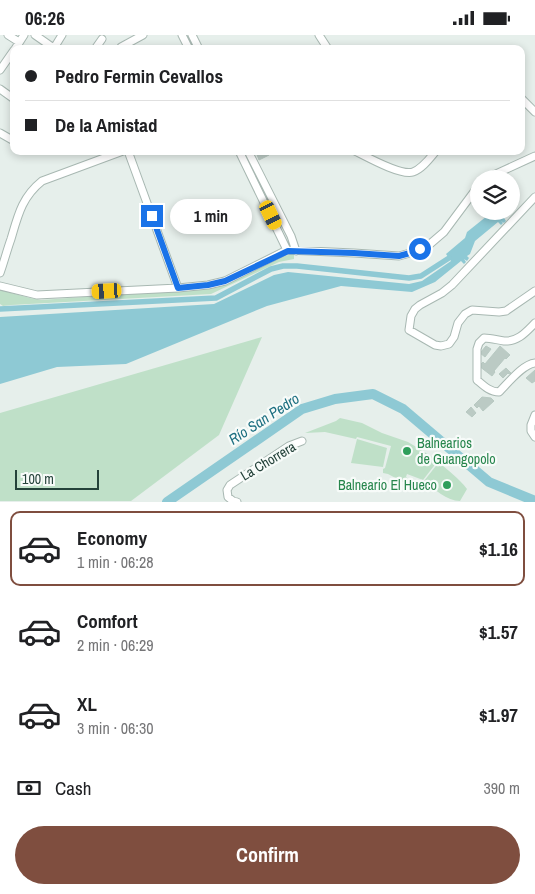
<!DOCTYPE html>
<html lang="en">
<head>
<meta charset="utf-8">
<style>
	body { margin:0; font-family:"Archivo Narrow",sans-serif; background:#f6f6f6; color:#202124; height:100vh; display:flex; flex-direction:column; font-size:19px; white-space:nowrap }
	* { box-sizing:border-box; margin:0 }
	p { font-size:16px; color:#757577 }
	.icon { flex:none; width:28px; height:28px; fill:none; stroke:currentColor; stroke-width:2; stroke-linecap:round; stroke-linejoin:round }
	.map { position:relative; height:467px; overflow:hidden }
	.side { display:flex; flex-direction:column; background:#fff; flex:1 }
	.side>* { flex:none }
	.banner { position:absolute; left:10px; top:10px; width:515px; height:110px; border-radius:10px; box-shadow:0 2px 8px #0003; display:grid; align-content:center; height:110px; padding:0 15px; background:#fff }
	.fabs { position:absolute; left:470px; top:135px; display:grid; gap:10px }
	.fabs a { display:grid; place-items:center; width:50px; height:50px; border-radius:50%; background:#fff; box-shadow:0 2px 8px #0003; font-size:25px }
	.scale { position:absolute; left:15px; bottom:12px; width:84px; box-sizing:border-box; padding-left:5px; border:2px solid #24423a; border-top:0; font-size:14px; line-height:18px; white-space:nowrap; color:#24423a; -webkit-text-stroke:4px #f7fbf9; paint-order:stroke }
	.end { position:absolute; width:22px; height:22px; margin:-11px; border:6px solid #1a73e8; background:#fff; box-shadow:0 0 0 2px #fff }
	.from { border-radius:50% }
	.bubble { position:absolute; height:35px; border-radius:18px; background:#fff; box-shadow:0 2px 8px #0003; font-size:16px; font-weight:800; line-height:35px; text-align:center }
	.car { position:absolute; width:15px; height:30px; margin:-15px -8px; border-radius:6px; box-shadow:0 0 4px 1px #0007; background:linear-gradient(#f5c518 24%,#345 0 40%,#f5c518 0 76%,#345 0 86%,#f5c518 0) }
	.banner b { display:flex; align-items:center; gap:18px; height:48px; font-size:19px }
	.banner b+b { border-top:1px solid #e0e0e0 }
	.banner i { width:12px; height:12px; background:#202124 }
	ul { padding:9px 0 0; list-style:none }
	li { display:flex; align-items:center; gap:15px; height:75px; margin:0 10px 8px; padding:0 5px; border:2px solid transparent; border-radius:10px }
	li div { flex:1 }
	li b { display:block; font-size:19px }
	li em { font-style:normal; font-weight:800 }
	li.active { border-color:#7f4e3f }
	li>.icon { width:45px; height:45px; stroke-width:1.5 }
	.pay { display:flex; align-items:center; gap:12px; height:55px; padding:0 15px; font-size:19px }
	.pay p { margin-inline-start:auto }
	.cta { display:flex; gap:10px; margin-top:auto; padding:10px 15px }
	.cta a { flex:1; height:58px; border-radius:30px; background:#7f4e3f; color:#fff; font-size:20px; font-weight:800; line-height:58px; text-align:center }
	.status { display:flex; justify-content:space-between; align-items:center; height:35px; padding:0 25px; background:#fff; direction:ltr }
	.status svg { height:14px; fill:currentColor }
	.map>svg:first-child { display:block }
	.green { fill:#bfe0c8 }
	.water { fill:#8ec9d4 }
	.lines { fill:none; stroke-linecap:round; stroke-linejoin:round }
	.stream { stroke:#8ec9d4; stroke-width:2 }
	.canal { stroke:#8ec9d4; stroke-width:5.5 }
	.river { stroke:#8ec9d4; stroke-width:10 }
	.building { fill:#bbcac4; stroke:#b8c9c2 }
	.street-casing { stroke:#a8b8b2; stroke-width:9 }
	.street { stroke:#fff; stroke-width:7 }
	.route { stroke:#1a73e8; stroke-width:6 }
	.leisure-dot { fill:#2e9e5b; stroke:#f7fbf9; stroke-width:2 }
	.labels { text-anchor:middle; stroke-width:4.5; stroke-linejoin:round; paint-order:stroke }
	.leisure-label { font-size:14px; fill:#27864d; stroke:#f7fbf9; text-anchor:start }
	.street-label { font-size:14px; fill:#24423a; stroke:#f7fbf9 }
	.water-label { font-size:15px; font-style:italic; fill:#1c6f80; stroke:#f7fbf9 }
</style>
</head>
<body>
<div class="status"><b>06:26</b><svg viewBox="0 0 49 12"><path d="M0 12V9h3v3zM5 12V6h3v6zM10 12V3h3v9zM15 12V0h3v12zM26 1h20v11H26zM47 4h2v5h-2z"/></svg></div>
<div class="map">
<svg width="535" height="467" viewBox="0 0 535 467">
	<rect width="100%" height="100%" fill="#e6efeb"/>
	<path class="green" d="M294,218v6l-15,3 -68,32 -200,11 -8,1 -3,-2v-14l30,8 11,2 169,-12 19,-5 53,-26z
		M262,302l-43,98 -88,66h-131v-88z
		M340,383l22,5 20,10 26,9 23,14 6,6 -14,18 -16,-6 -1,3 9,8 -12,-3 -15,-8 -5,-1v-4l2,-1 6,-22 -34,-9 -1,2 -31,-7 -20,1 31,-12z
		M357,404l30,9 -4,19 -32,-4z
		M439,427c9,9 20,16 28,27l-7,12c-13,0 -26,-12 -36,-20z"/>
	<path class="water" d="M515,167l-2,9 -9,7 2,3 -2,2 -3,-2 2,2 -2,2 -3,-3 -23,19 -5,13 -3,2 2,2 -2,3 -3,-2 2,3 -2,2 -3,-3 -26,21 -23,10 -71,-6 -74,20 -141,58 -69,3 -57,17v-67l214,-13 60,-29 14,-3 121,12 13,-3 29,-20 -5,-7 19,-16 2,-6 20,-16 5,-1 4,-4h15v-8z"/>
	<g class="lines">
		<path class="stream" d="M525,467l4,-3"/>
		<path class="canal" d="M0,274l216,-11 55,-29 12,-3h14l112,12 12,-2 28,-18"/>
		<path class="river" d="M167,467l135,-93 33,-10 38,-5 30,15 86,73 46,19"/>
	</g>
	<path class="building" d="M258,116h9l2,4 -10,5 -3,-8z
		M486,311l5,3 -6,8 -5,-4z
		M500,311l10,9 -4,4 -1,-1 -11,13 1,1 -3,4 -13,-10 4,-4 2,2z
		M506,333l5,5 -2,1 -1,-1 -5,5 -4,-4z
		M535,335v11l-3,2 -6,-5z
		M482,362l9,1 3,3 -11,10 -4,-5 -2,2 -3,-3z
		M471,372l5,6 -4,4 -6,-5z"/>
	<g class="lines">
		<defs>
			<path id="street" d="M8,0l11,7
				M35,0l20,14
				M182,0l7,14
				M192,0l7,14
				M319,0l9,14
				M121,12l22,-12
				M54,13l8,-13
				M15,14l9,-14
				M95,14l7,-10
				M0,35l14,-20
				M0,54l14,10
				M521,63l14,14
				M0,98l14,8
				M128,116l50,137
				M239,116l48,99
				M248,116l43,85 5,15
				M355,116c12,6 46,25 58,21 9,-3 17,-14 23,-21
				M485,144l50,-23
				M535,162l-83,88 -10,8 -22,12 -5,4 -4,7 -2,14 26,15 6,1 8,-2 5,-7 4,-14 7,-9 7,-4 27,2 7,-1 29,-20
				M0,238c4,-11 7,-23 11,-34 7,-24 11,-42 31,-58l81,-30
				M0,251l37,9 141,-7 30,-3 17,-4 62,-31 67,3 45,3 11,-3 20,-9 14,-12 35,-47
				M535,288c-9,9 -17,19 -31,18 -7,-1 -13,-3 -20,-3l-5,5 -2,6v31c7,6 13,12 22,12 9,-9 24,-28 36,-29
				M535,380l-4,10v6l4,6
				M237,467l-4,-1 -5,-4 -1,-7 3,-5 59,-39 13,-5"/>
		</defs>
		<use href="#street" class="street-casing"/>
		<use href="#street" class="street"/>
	</g>
	<g class="lines">
		<path class="route" d="M152,181l26,72 30,-3 17,-4 63,-30 66,2 45,3 11,-3 10,-4"/>
	</g>
	<g class="leisure-dot">
		<circle cx="407" cy="416" r="5"/>
		<circle cx="447" cy="450" r="5"/>
	</g>
	<g class="labels">
		<g class="leisure-label">
			<text x="417" y="413">Balnearios<tspan x="417" dy="16">de Guangopolo</tspan></text>
			<text x="437" y="455" text-anchor="end">Balneario El Hueco</text>
		</g>
		<g class="street-label">
			<text transform="translate(268 426) rotate(-31)" y="5">La Chorrera</text>
		</g>
		<g class="water-label">
			<text transform="translate(264 384) rotate(-33)" y="5">Río San Pedro</text>
		</g>
	</g>
</svg>
<div class="fabs">
<a><svg class="icon" aria-label="layers" viewBox="0 0 24 24"><path d="M12 4l9 5-9 5-9-5zM3 14l9 5 9-5"/></svg></a>
</div>
<div class="scale">100 m</div>
<i class="end from" style="left:420px;top:214px"></i>
<i class="end" style="left:152px;top:181px"></i>
<div class="bubble" style="left:170px;top:164px;width:82px">1 min</div>
<i class="car" style="left:271px;top:180px;rotate:154deg"></i>
<i class="car" style="left:107px;top:256px;rotate:267deg"></i>
<div class="banner">
<b><i class="from"></i>Pedro Fermin Cevallos</b>
<b><i></i>De la Amistad</b>
</div>
</div>
<section class="side">
<ul>
<li class="active"><svg class="icon" aria-label="car" viewBox="0 0 24 24"><path d="M5 17H2v-5l4-1 3-4h7l3 4 3 1v5h-3M9 17h6M6 11h13"/><circle cx="7" cy="17" r="2"/><circle cx="17" cy="17" r="2"/></svg><div><b>Economy</b><p>1 min · 06:28</p></div><em>$1.16</em></li>
<li><svg class="icon" aria-label="car" viewBox="0 0 24 24"><path d="M5 17H2v-5l4-1 3-4h7l3 4 3 1v5h-3M9 17h6M6 11h13"/><circle cx="7" cy="17" r="2"/><circle cx="17" cy="17" r="2"/></svg><div><b>Comfort</b><p>2 min · 06:29</p></div><em>$1.57</em></li>
<li><svg class="icon" aria-label="car" viewBox="0 0 24 24"><path d="M5 17H2v-5l4-1 3-4h7l3 4 3 1v5h-3M9 17h6M6 11h13"/><circle cx="7" cy="17" r="2"/><circle cx="17" cy="17" r="2"/></svg><div><b>XL</b><p>3 min · 06:30</p></div><em>$1.97</em></li>
</ul>
<div class="pay"><svg class="icon" aria-label="cash" viewBox="0 0 24 24"><path d="M3 7h18v10H3z"/><circle cx="12" cy="12" r="2"/></svg>Cash<p>390 m</p></div>
<div class="cta"><a>Confirm</a></div>
</section>
</body>
</html>
